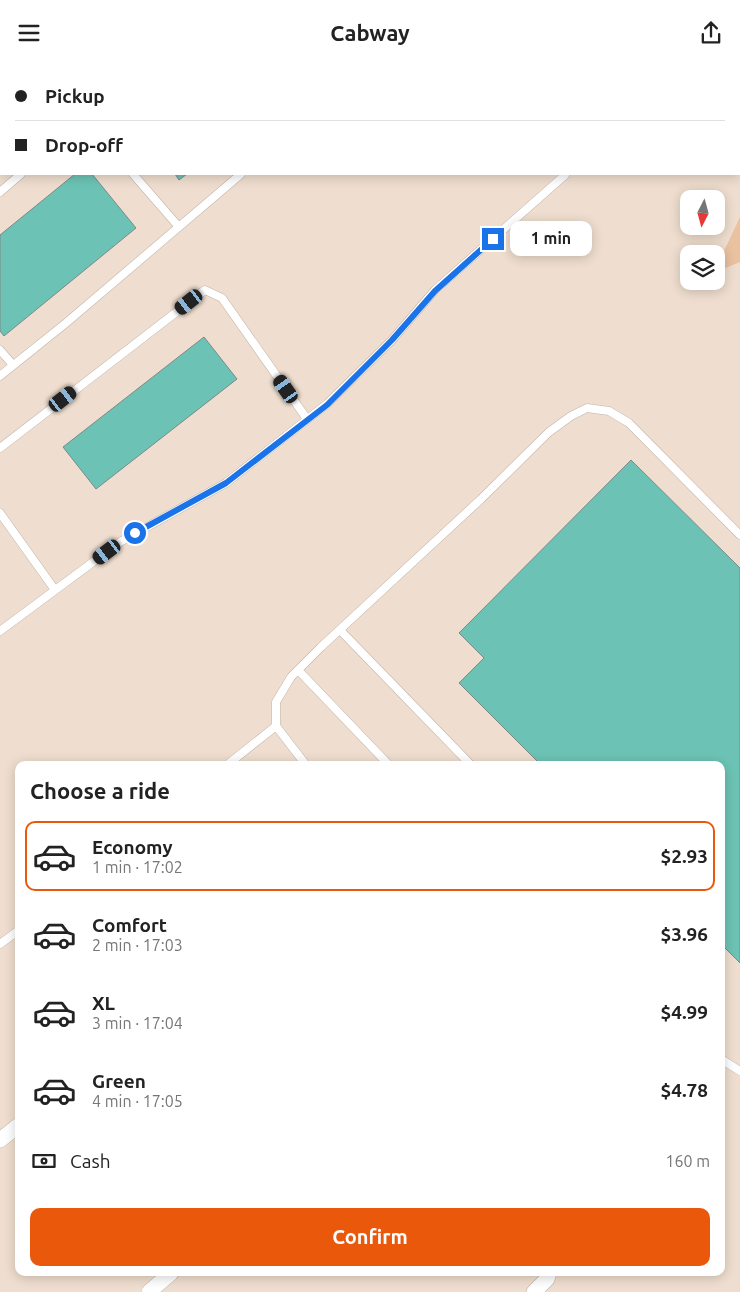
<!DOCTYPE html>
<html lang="en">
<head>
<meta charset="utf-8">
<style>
	body { margin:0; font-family:Ubuntu,sans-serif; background:#f2f2f2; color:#222; height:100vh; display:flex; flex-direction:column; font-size:19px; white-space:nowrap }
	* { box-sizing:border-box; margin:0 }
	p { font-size:16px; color:#767676 }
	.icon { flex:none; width:28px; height:28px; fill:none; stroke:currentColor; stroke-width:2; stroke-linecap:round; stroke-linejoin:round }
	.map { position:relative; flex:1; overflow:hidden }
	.panel { position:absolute; left:15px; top:696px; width:710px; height:515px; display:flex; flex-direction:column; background:#fff; border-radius:10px; box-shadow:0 2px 12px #0003 }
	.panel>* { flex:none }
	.banner { position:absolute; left:0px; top:0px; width:740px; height:110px; box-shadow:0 2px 12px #0003; display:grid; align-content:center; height:110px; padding:0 15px; background:#fff }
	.needle { width:32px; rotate:186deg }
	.buttons { position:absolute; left:680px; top:125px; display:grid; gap:10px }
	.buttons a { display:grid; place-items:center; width:45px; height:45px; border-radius:10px; background:#fff; box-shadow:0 2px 12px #0003; font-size:25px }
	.end { position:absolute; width:22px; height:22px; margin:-11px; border:6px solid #1a73e8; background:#fff; box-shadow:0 0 0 2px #fff }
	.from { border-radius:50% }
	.bubble { position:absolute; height:35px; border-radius:10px; background:#fff; box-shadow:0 2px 12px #0003; font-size:16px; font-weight:600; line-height:35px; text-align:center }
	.car { position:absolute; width:15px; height:30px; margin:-15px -8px; border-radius:6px; box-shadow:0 0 4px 1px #0007; background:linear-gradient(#222 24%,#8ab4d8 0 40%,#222 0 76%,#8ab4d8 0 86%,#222 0) }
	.banner b { display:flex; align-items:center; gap:18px; height:48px; font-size:19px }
	.banner b+b { border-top:1px solid #e0e0e0 }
	.banner i { width:12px; height:12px; background:#222 }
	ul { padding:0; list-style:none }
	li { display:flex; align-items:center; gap:15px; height:70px; margin:0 10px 8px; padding:0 5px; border:2px solid transparent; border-radius:10px }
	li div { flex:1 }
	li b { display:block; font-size:19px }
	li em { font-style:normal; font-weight:600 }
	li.on { border-color:#ea580c }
	li>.icon { width:45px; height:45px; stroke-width:1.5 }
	h2 { padding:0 15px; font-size:22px; line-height:60px }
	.pay { display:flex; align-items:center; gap:12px; height:55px; padding:0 15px; font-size:19px }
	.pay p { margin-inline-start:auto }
	.cta { display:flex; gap:10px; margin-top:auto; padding:10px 15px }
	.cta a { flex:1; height:58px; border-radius:10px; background:#ea580c; color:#fff; font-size:20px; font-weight:600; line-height:58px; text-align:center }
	header { display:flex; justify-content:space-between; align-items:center; height:65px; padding:0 15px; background:#fff; font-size:22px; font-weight:600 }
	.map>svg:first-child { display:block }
	.built { fill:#efdecf; fill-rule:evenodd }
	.green { fill:#eac2a0 }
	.building { fill:#6cc3b5; stroke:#7b8a87 }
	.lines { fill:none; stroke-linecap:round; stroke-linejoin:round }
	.service-casing { stroke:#bfb4aa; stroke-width:9 }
	.minor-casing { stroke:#bfb4aa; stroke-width:16 }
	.service { stroke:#fff; stroke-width:8 }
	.minor { stroke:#fff; stroke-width:15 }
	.route { stroke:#1a73e8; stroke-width:6 }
</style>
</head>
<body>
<header><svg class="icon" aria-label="menu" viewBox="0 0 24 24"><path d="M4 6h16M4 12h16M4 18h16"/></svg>Cabway<svg class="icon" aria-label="share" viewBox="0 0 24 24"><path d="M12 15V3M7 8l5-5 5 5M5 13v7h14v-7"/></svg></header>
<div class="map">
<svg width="740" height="1227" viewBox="0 0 740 1227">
	<rect width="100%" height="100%" fill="#f8ebe2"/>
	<path class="built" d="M0,0h740v1227h-740zM1,1h738v108h-738zM689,134h27v27h-27zM689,189h27v27h-27zM19,700h702v508h-702z"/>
	<path class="green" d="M740,152v45l-24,10v-4z"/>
	<path class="building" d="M209,0h41l1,1h-44z
		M75,109h17l44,54 -132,108 -4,-5v-96z
		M175,109h12l-8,6z
		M204,272l33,42 -141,110 -33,-42z
		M631,395l109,108v395l-19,-19v-179h-180l-82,-82 25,-25 -25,-25z"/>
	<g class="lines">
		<defs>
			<path id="service" d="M272,0l1,1
				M148,1l2,-1
				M358,1l1,-1
				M133,109l46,53
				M0,127l21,-18
				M0,285l13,15
				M0,311l66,-53 175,-149
				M0,383l205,-158 17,8 85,121
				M0,448l55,77
				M340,565l131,135
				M0,566l120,-89 106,-59 101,-79 65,-64 43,-50 130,-115
				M298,605l91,95
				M227,700l49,-39
				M306,700l-30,-39v-24l15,-25 30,-30 160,-148 68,-67 22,-16 16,-8 22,3 20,12 111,112
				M0,879l19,-14
				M721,994l19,12"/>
			<path id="minor" d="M0,1075l19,-15
				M149,1227l22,-19
				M534,1227l13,-13 2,-6"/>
		</defs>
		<use href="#service" class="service-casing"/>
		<use href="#minor" class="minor-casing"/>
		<use href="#service" class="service"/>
		<use href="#minor" class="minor"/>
	</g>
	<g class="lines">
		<path class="route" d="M135,468l91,-50 101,-78 65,-65 43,-49 58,-52"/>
	</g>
</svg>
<div class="buttons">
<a><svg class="needle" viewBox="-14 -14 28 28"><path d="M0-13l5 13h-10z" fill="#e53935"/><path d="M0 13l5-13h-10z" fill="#767676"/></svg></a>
<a><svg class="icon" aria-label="layers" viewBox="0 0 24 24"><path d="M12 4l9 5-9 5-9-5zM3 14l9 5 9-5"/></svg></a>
</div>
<i class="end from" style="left:135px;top:468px"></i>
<i class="end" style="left:493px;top:174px"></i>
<div class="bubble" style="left:510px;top:156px;width:82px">1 min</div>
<i class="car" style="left:189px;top:237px;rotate:232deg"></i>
<i class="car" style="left:286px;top:324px;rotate:325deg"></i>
<i class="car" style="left:63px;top:334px;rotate:52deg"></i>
<i class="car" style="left:107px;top:487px;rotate:233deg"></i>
<div class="banner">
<b><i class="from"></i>Pickup</b>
<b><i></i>Drop-off</b>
</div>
<section class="panel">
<h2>Choose a ride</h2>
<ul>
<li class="on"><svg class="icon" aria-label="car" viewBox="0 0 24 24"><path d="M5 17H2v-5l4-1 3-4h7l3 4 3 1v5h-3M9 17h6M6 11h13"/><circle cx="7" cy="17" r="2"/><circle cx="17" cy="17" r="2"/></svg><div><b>Economy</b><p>1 min · 17:02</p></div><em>$2.93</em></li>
<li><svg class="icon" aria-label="car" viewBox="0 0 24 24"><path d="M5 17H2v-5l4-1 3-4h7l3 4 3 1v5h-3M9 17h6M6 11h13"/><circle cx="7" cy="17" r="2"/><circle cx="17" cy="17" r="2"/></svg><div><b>Comfort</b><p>2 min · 17:03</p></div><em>$3.96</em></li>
<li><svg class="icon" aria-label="car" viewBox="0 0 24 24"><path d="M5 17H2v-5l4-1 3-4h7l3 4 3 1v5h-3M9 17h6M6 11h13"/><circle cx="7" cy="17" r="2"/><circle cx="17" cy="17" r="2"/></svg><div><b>XL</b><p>3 min · 17:04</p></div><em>$4.99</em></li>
<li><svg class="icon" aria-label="car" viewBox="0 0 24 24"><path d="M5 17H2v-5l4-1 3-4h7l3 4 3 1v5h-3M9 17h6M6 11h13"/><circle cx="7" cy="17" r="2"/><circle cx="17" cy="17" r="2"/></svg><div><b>Green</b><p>4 min · 17:05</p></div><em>$4.78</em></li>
</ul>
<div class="pay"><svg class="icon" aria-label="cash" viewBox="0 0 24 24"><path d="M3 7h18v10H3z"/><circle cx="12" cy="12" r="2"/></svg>Cash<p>160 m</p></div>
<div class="cta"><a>Confirm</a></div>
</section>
</div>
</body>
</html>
